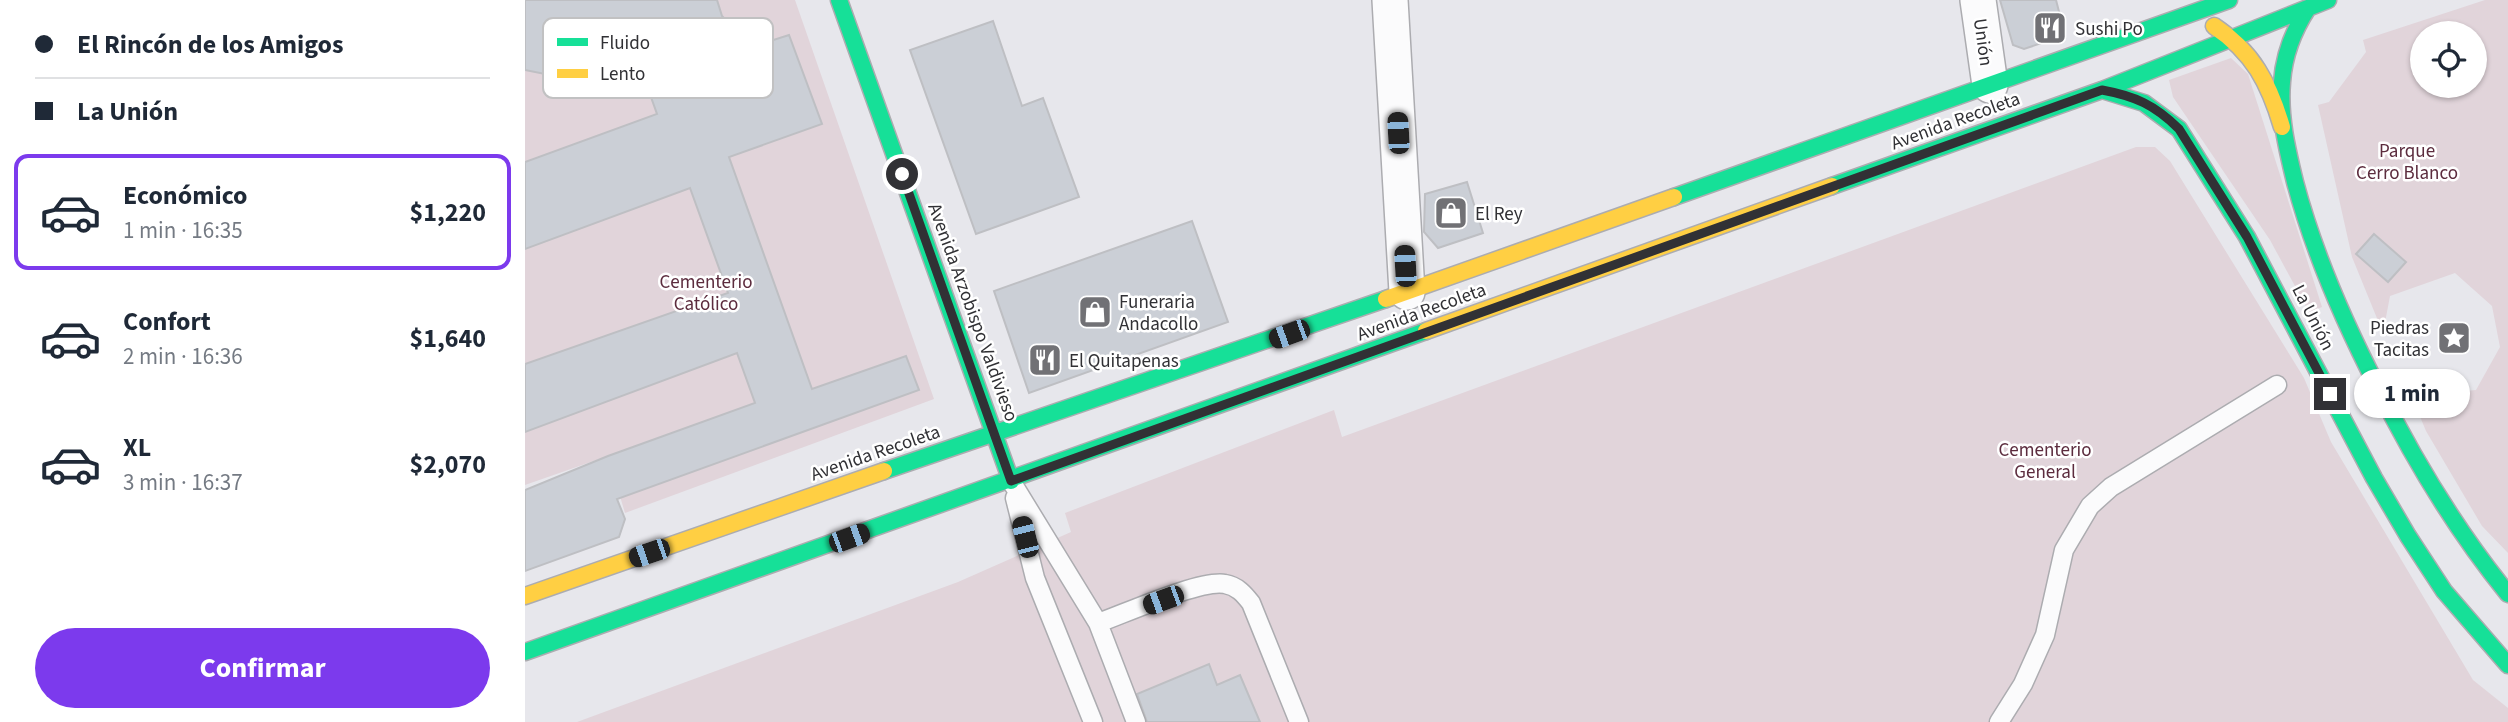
<!DOCTYPE html>
<html lang="es">
<head>
<meta charset="utf-8">
<style>
	body { margin:0; font-family:"Source Sans 3",sans-serif; background:#f6f6f7; color:#1f2937; height:100vh; display:flex; flex-direction:column; font-size:26px; white-space:nowrap }
	* { box-sizing:border-box; margin:0 }
	p { font-size:23px; color:#747a83 }
	.icon { flex:none; width:38px; height:38px; fill:none; stroke:currentColor; stroke-width:2; stroke-linecap:round; stroke-linejoin:round }
	.map { position:relative; flex:1; overflow:hidden }
	.sheet { display:flex; flex-direction:column; background:#fff; width:525px }
	.sheet>* { flex:none }
	.guide { display:grid; align-content:center; height:154px; padding:0 35px; background:#fff }
	.controls { position:absolute; left:1885px; top:21px; display:grid; gap:14px }
	.controls a { display:grid; place-items:center; width:77px; height:77px; border-radius:50%; background:#fff; box-shadow:0 2px 5px #0004; font-size:35px }
	.end { position:absolute; width:32px; height:32px; margin:-16px; border:9px solid #313135; background:#fff; box-shadow:0 0 0 4px #fff }
	.from { border-radius:50% }
	.bubble { position:absolute; height:49px; border-radius:24px; background:#fff; box-shadow:0 2px 5px #0004; font-size:23px; font-weight:700; line-height:49px; text-align:center }
	.car { position:absolute; width:21px; height:42px; margin:-21px -10px; border-radius:9px; box-shadow:0 0 5px 2px #0007; background:linear-gradient(#222 24%,#8ab4d8 0 40%,#222 0 76%,#8ab4d8 0 86%,#222 0) }
	.guide b { display:flex; align-items:center; gap:24px; height:66px; font-size:26px }
	.guide b+b { border-top:2px solid #e0e1e3 }
	.guide i { width:18px; height:18px; background:#1f2937 }
	ul { padding:0; list-style:none }
	li { display:flex; align-items:center; gap:21px; height:116px; margin:0 14px 10px; padding:0 21px; border:4px solid transparent; border-radius:14px }
	li div { flex:1 }
	li b { display:block; font-size:26px }
	li em { font-style:normal; font-weight:700 }
	li.current { border-color:#7c3aed }
	li>.icon { width:63px; height:63px; stroke-width:1.5 }
	.primary-button { display:flex; gap:14px; margin-top:auto; padding:14px 35px }
	.primary-button a { flex:1; height:80px; border-radius:42px; background:#7c3aed; color:#fff; font-size:28px; font-weight:700; line-height:80px; text-align:center }
	main { display:flex; flex:1; min-height:0 }
	.map>svg:first-child { display:block }
	.green { fill:#e1d4da; fill-rule:evenodd }
	.building { fill:#cbcfd6; stroke:#bebfc3; stroke-width:2 }
	.lines { fill:none; stroke-linecap:round; stroke-linejoin:round }
	.lane-casing { stroke:#acacb0; stroke-width:21 }
	.street-casing { stroke:#acacb0; stroke-width:38 }
	.fast-casing { stroke:#acacb0; stroke-width:19 }
	.slow-casing { stroke:#acacb0; stroke-width:19 }
	.lane { stroke:#fbfbfc; stroke-width:18 }
	.street { stroke:#fbfbfc; stroke-width:35 }
	.fast { stroke:#16e098; stroke-width:16 }
	.slow { stroke:#ffcf43; stroke-width:16 }
	.route { stroke:#313135; stroke-width:9 }
	.labels { text-anchor:middle; stroke-width:5; stroke-linejoin:round; paint-order:stroke }
	.poi-label { font-size:19px; fill:#313135; stroke:#fff; text-anchor:start }
	.street-label { font-size:19px; fill:#313135; stroke:#fff }
	.park-label { font-size:19px; fill:#5c2c3e; stroke:#fff }
	.key { fill:#fff; stroke:#c1c1c2; stroke-width:2 }
	.key-label { font-size:19px; fill:#313135 }
</style>
</head>
<body>
<main>
<section class="sheet">
<div class="guide">
<b><i class="from"></i>El Rincón de los Amigos</b>
<b><i></i>La Unión</b>
</div>
<ul>
<li class="current"><svg class="icon" aria-label="car" viewBox="0 0 24 24"><path d="M5 17H2v-5l4-1 3-4h7l3 4 3 1v5h-3M9 17h6M6 11h13"/><circle cx="7" cy="17" r="2"/><circle cx="17" cy="17" r="2"/></svg><div><b>Económico</b><p>1 min · 16:35</p></div><em>$1,220</em></li>
<li><svg class="icon" aria-label="car" viewBox="0 0 24 24"><path d="M5 17H2v-5l4-1 3-4h7l3 4 3 1v5h-3M9 17h6M6 11h13"/><circle cx="7" cy="17" r="2"/><circle cx="17" cy="17" r="2"/></svg><div><b>Confort</b><p>2 min · 16:36</p></div><em>$1,640</em></li>
<li><svg class="icon" aria-label="car" viewBox="0 0 24 24"><path d="M5 17H2v-5l4-1 3-4h7l3 4 3 1v5h-3M9 17h6M6 11h13"/><circle cx="7" cy="17" r="2"/><circle cx="17" cy="17" r="2"/></svg><div><b>XL</b><p>3 min · 16:37</p></div><em>$2,070</em></li>
</ul>
<div class="primary-button"><a>Confirmar</a></div>
</section>
<div class="map">
<svg width="1983" height="722" viewBox="0 0 1983 722">
	<rect width="100%" height="100%" fill="#e7e7ec"/>
	<path class="green" d="M0,0h270l139,399 -309,114 -17,-57 -83,29z
		M1960,0h23v553l-26,-27 -56,-95 -15,-36 65,-5 24,-43 -8,-41 -37,-33 -65,23 -7,37 -31,-76 -34,-152 11,-3 37,-50 -3,-12zM1897,33h53v53h-53z
		M1706,58l17,16 74,233 -13,5 -39,-72 -97,-143 -4,-17z
		M1611,147h19l15,14 134,217 27,64 142,238 35,28v14h-1931l381,-140 113,-50 -6,-19 269,-103 8,27z"/>
	<path class="building" d="M0,0h192l5,16 16,17 14,8 12,2 25,-8 33,89 -93,33 83,232 94,-33 13,34 -302,109 8,20 -6,18 -94,34v-81l83,-34 147,-53 -18,-50 -212,79v-68l203,-71 -38,-105 -165,61v-87l132,-48 -24,-67 -83,28 -25,-5z
		M1475,0h56l9,35 -41,14 -11,-4z
		M468,21l29,85 21,-8 36,99 -103,37 -66,-184z
		M942,182l16,51 -45,15 -14,-16 1,-38z
		M667,221l36,101 -199,71 -35,-102z
		M1849,234l32,28 -18,20 -32,-28z
		M684,664l8,21 23,-10 20,47h-113l-10,-28z"/>
	<g class="lines">
		<defs>
			<path id="lane" d="M486,481l87,142 38,99
				M490,498l20,80 58,144
				M573,623c26,-9 103,-44 127,-39 12,2 19,10 26,19l48,119
				M1474,722l24,-38 22,-49 19,-85 26,-44 21,-19 166,-102"/>
			<path id="street" d="M865,0l17,292
				M1453,0l12,85"/>
			<path id="fast" d="M314,0l172,481
				M1783,8c-15,23 -24,46 -26,74 -3,34 5,67 13,100 19,72 49,140 83,206 37,74 78,142 130,206
				M1577,90l42,13 35,26 68,108 127,241 34,58 36,55 64,74
				M1307,186l270,-96 226,-90
				M1149,197l555,-197
				M359,471l502,-172
				M0,652l901,-321"/>
			<path id="slow" d="M1689,26c39,26 55,57 68,101
				M861,299l288,-102
				M901,331l406,-145
				M0,596l359,-125"/>
		</defs>
		<use href="#lane" class="lane-casing"/>
		<use href="#street" class="street-casing"/>
		<use href="#fast" class="fast-casing"/>
		<use href="#slow" class="slow-casing"/>
		<use href="#lane" class="lane"/>
		<use href="#street" class="street"/>
		<use href="#fast" class="fast"/>
		<use href="#slow" class="slow"/>
	</g>
	<g class="lines">
		<path class="route" d="M377,174l109,307 1091,-391c33,6 53,15 77,39l68,108 83,157"/>
	</g>
	<defs>
		<symbol id="restaurant-square" viewBox="-11 -11 22 22"><rect x="-9" y="-9" width="18" height="18" rx="4" fill="#717175" stroke="#fff"/><path d="M-5-6h1v4h1v-4h1v4h1v-4h1v5L-1.5 .5V6h-2V.5L-5-1ZM5-6V6H3V1.5H1.5Q1.5-4 5-6Z" fill="#fff"/></symbol>
		<symbol id="shop-square" viewBox="-11 -11 22 22"><rect x="-9" y="-9" width="18" height="18" rx="4" fill="#717175" stroke="#fff"/><path d="M-5-2.5h2.3a2.7 3.5 0 0 1 5.4 0H5L5.5 6h-11ZM-1.5-2.5h3a1.5 2.3 0 0 0-3 0Z" fill="#fff"/></symbol>
		<symbol id="sight-square" viewBox="-11 -11 22 22"><rect x="-9" y="-9" width="18" height="18" rx="4" fill="#717175" stroke="#fff"/><path d="M0-6L1.8-2.2L6-1.7L2.9 1.2L3.7 5.4L0 3.3L-3.7 5.4L-2.9 1.2L-6-1.7L-1.8-2.2Z" fill="#fff"/></symbol>
	</defs>
	<g fill-rule="evenodd">
		<use href="#restaurant-square" x="1506" y="9" width="38" height="38"/>
		<use href="#shop-square" x="907" y="194" width="38" height="38"/>
		<use href="#shop-square" x="551" y="293" width="38" height="38"/>
		<use href="#sight-square" x="1910" y="319" width="38" height="38"/>
		<use href="#restaurant-square" x="501" y="341" width="38" height="38"/>
	</g>
	<g class="labels">
		<g class="poi-label">
			<text x="1550" y="35">Sushi Po</text>
			<text x="950" y="220">El Rey</text>
			<text x="594" y="308">Funeraria<tspan x="594" dy="22">Andacollo</tspan></text>
			<text x="1904" y="334" text-anchor="end">Piedras<tspan x="1904" dy="22">Tacitas</tspan></text>
			<text x="544" y="367">El Quitapenas</text>
		</g>
		<g class="street-label">
			<text transform="translate(1459 42) rotate(82)" y="7">Unión</text>
			<text transform="translate(1430 120) rotate(-20)" y="7">Avenida Recoleta</text>
			<text transform="translate(896 311) rotate(-20)" y="7">Avenida Recoleta</text>
			<text transform="translate(449 312) rotate(70)" y="7">Avenida Arzobispo Valdivieso</text>
			<text transform="translate(1789 317) rotate(63)" y="7">La Unión</text>
			<text transform="translate(350 452) rotate(-19)" y="7">Avenida Recoleta</text>
		</g>
		<g class="park-label">
			<text x="1882" y="157">Parque<tspan x="1882" dy="22">Cerro Blanco</tspan></text>
			<text x="181" y="288">Cementerio<tspan x="181" dy="22">Católico</tspan></text>
			<text x="1520" y="456">Cementerio<tspan x="1520" dy="22">General</tspan></text>
		</g>
	</g>
	<rect x="18" y="18" width="230" height="80" rx="10" class="key"/>
	<rect x="32" y="38" width="31" height="8" fill="#16e098"/>
	<rect x="32" y="69" width="31" height="9" fill="#ffcf43"/>
	<g class="key-label">
		<text x="75" y="49">Fluido</text>
		<text x="75" y="80">Lento</text>
	</g>
</svg>
<div class="controls">
<a><svg class="icon" aria-label="locate" viewBox="0 0 24 24"><circle cx="12" cy="12" r="6"/><path d="M12 2v4M12 18v4M2 12h4M18 12h4"/></svg></a>
</div>
<i class="end from" style="left:377px;top:174px"></i>
<i class="end" style="left:1805px;top:394px"></i>
<div class="bubble" style="left:1829px;top:369px;width:116px">1 min</div>
<i class="car" style="left:873px;top:133px;rotate:357deg"></i>
<i class="car" style="left:880px;top:266px;rotate:357deg"></i>
<i class="car" style="left:764px;top:334px;rotate:250deg"></i>
<i class="car" style="left:500px;top:537px;rotate:346deg"></i>
<i class="car" style="left:324px;top:538px;rotate:70deg"></i>
<i class="car" style="left:124px;top:553px;rotate:251deg"></i>
<i class="car" style="left:638px;top:600px;rotate:250deg"></i>
</div>
</main>
</body>
</html>
